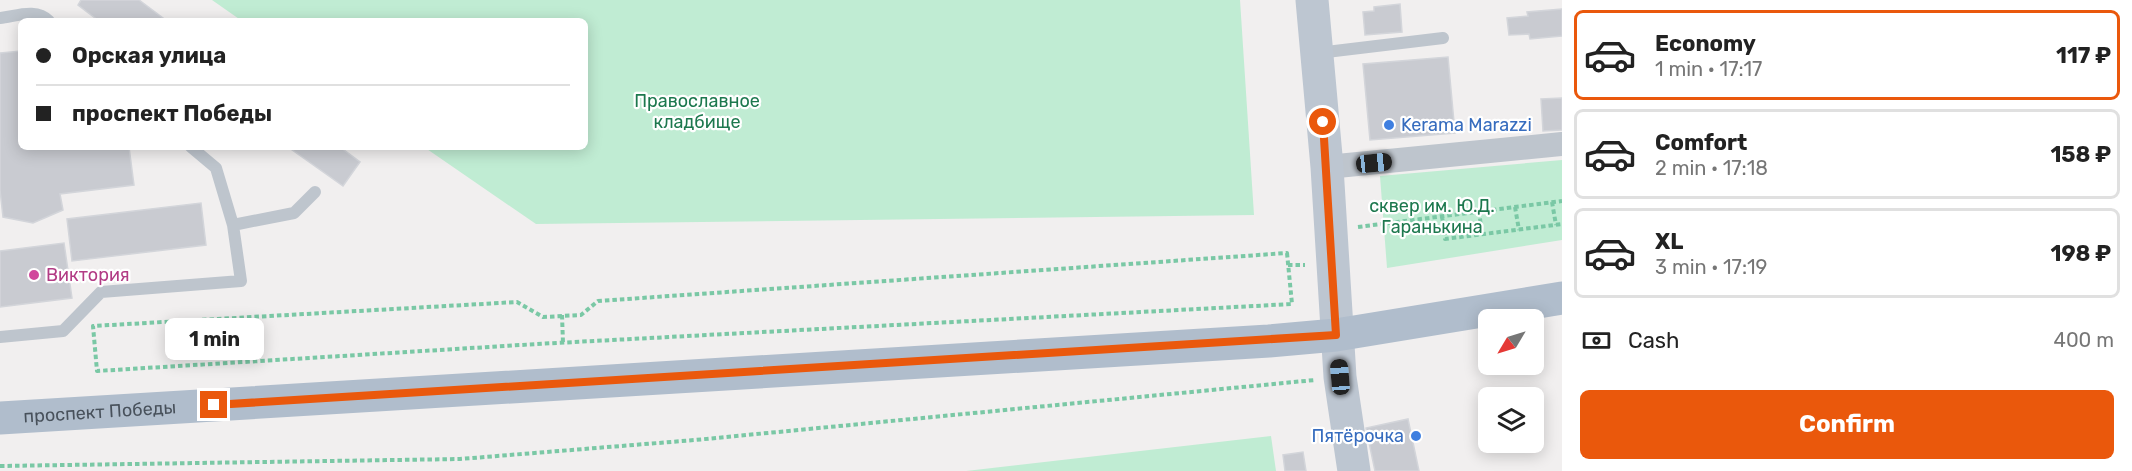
<!DOCTYPE html>
<html lang="en">
<head>
<meta charset="utf-8">
<style>
	body { margin:0; font-family:Rubik,sans-serif; background:#f2f2f2; color:#222; height:100vh; display:flex; flex-direction:column; font-size:22px; white-space:nowrap }
	* { box-sizing:border-box; margin:0 }
	p { font-size:20px; color:#767676 }
	.icon { flex:none; width:33px; height:33px; fill:none; stroke:currentColor; stroke-width:2; stroke-linecap:round; stroke-linejoin:round }
	.map { position:relative; flex:1; overflow:hidden }
	.panel { display:flex; flex-direction:column; background:#fff; width:570px }
	.panel>* { flex:none }
	.banner { position:absolute; left:18px; top:18px; width:570px; height:132px; border-radius:9px; box-shadow:0 3px 15px #0003; display:grid; align-content:center; height:132px; padding:0 18px; background:#fff }
	.needle { width:39px; rotate:232deg }
	.buttons { position:absolute; left:1478px; top:309px; display:grid; gap:12px }
	.buttons a { display:grid; place-items:center; width:66px; height:66px; border-radius:9px; background:#fff; box-shadow:0 3px 15px #0003; font-size:30px }
	.end { position:absolute; width:27px; height:27px; margin:-14px; border:8px solid #ea580c; background:#fff; box-shadow:0 0 0 3px #fff }
	.from { border-radius:50% }
	.bubble { position:absolute; height:42px; border-radius:9px; background:#fff; box-shadow:0 3px 15px #0003; font-size:20px; font-weight:700; line-height:42px; text-align:center }
	.car { position:absolute; width:18px; height:36px; margin:-18px -9px; border-radius:8px; box-shadow:0 0 4px 2px #0007; background:linear-gradient(#222 24%,#8ab4d8 0 40%,#222 0 76%,#8ab4d8 0 86%,#222 0) }
	.banner b { display:flex; align-items:center; gap:21px; height:57px; font-size:22px }
	.banner b+b { border-top:2px solid #e0e0e0 }
	.banner i { width:15px; height:15px; background:#222 }
	ul { padding:10px 0 0; list-style:none }
	li { display:flex; align-items:center; gap:18px; height:90px; margin:0 12px 9px; padding:0 6px; border:3px solid #e0e0e0; border-radius:9px }
	li div { flex:1 }
	li b { display:block; font-size:22px }
	li em { font-style:normal; font-weight:700 }
	li.on { border-color:#ea580c }
	li>.icon { width:54px; height:54px; stroke-width:1.5 }
	.pay { display:flex; align-items:center; gap:15px; height:66px; padding:0 18px; font-size:22px }
	.pay p { margin-inline-start:auto }
	.cta { display:flex; gap:12px; margin-top:auto; padding:12px 18px }
	.cta a { flex:1; height:69px; border-radius:9px; background:#ea580c; color:#fff; font-size:24px; font-weight:700; line-height:69px; text-align:center }
	main { display:flex; flex:1; min-height:0 }
	.map>svg:first-child { display:block }
	.green { fill:#c0ecd3 }
	.building { fill:#c9cbd1; stroke:#d3d5da; stroke-width:1.5 }
	.lines { fill:none; stroke-linecap:round; stroke-linejoin:round }
	.path { stroke:#7ac8a5; stroke-width:4; stroke-dasharray:4.5 3; stroke-linecap:butt }
	.lane { stroke:#bec5cd; stroke-width:12 }
	.street { stroke:#bec5cd; stroke-width:24 }
	.secondary { stroke:#bdc6d1; stroke-width:33 }
	.primary { stroke:#b0bdcc; stroke-width:33 }
	.route { stroke:#ea580c; stroke-width:8 }
	.shop-dot { fill:#3f7fe0; stroke:#fff; stroke-width:2 }
	.hotel-dot { fill:#d1479c; stroke:#fff; stroke-width:2 }
	.labels { text-anchor:middle; stroke-width:4.5; stroke-linejoin:round; paint-order:stroke }
	.park-label { font-size:18px; fill:#1d784e; stroke:#fff }
	.shop-label { font-size:18px; fill:#366cbe; stroke:#fff; text-anchor:start }
	.hotel-label { font-size:18px; fill:#b23c85; stroke:#fff; text-anchor:start }
	.street-label { font-size:18px; fill:#48515b; stroke:#fff }
</style>
</head>
<body>
<main>
<div class="map">
<svg width="1562" height="471" viewBox="0 0 1562 471">
	<rect width="100%" height="100%" fill="#f1efef"/>
	<path class="green" d="M212,0h1028l14,215 -718,9 -112,-77h161v-126h-343z
		M1562,160v80l-175,28 -7,-92z
		M1271,436l5,35h-310z"/>
	<path class="building" d="M81,0h58l28,21h-68l-21,-16z
		M1400,4l2,28 -37,3 -2,-23 11,-1v-4z
		M1562,9v27l-32,3 -1,-5 -20,1 -2,-17 21,-2 -1,-4z
		M21,51v96h108l5,38 -74,9 3,16 -30,13 -30,-6 -3,-27v-137z
		M1448,57l7,76 -85,7 -7,-76z
		M1562,98v32l-19,1 -2,-32z
		M288,147h52l20,15 -17,24z
		M201,203l5,42 -134,16 -5,-42z
		M64,243l8,55 -72,9v-56z
		M1408,419l11,52h-44l-9,-43z
		M1303,452l3,19h-21l-2,-16z"/>
	<g class="lines">
		<path class="path" d="M1552,202l4,23
			M1515,207l4,23
			M1479,211l3,23
			M1442,216l3,23 117,-15
			M1358,227l204,-26
			M1287,253l5,51 -755,40 -440,27 -4,-45 424,-24 26,15 38,-2 17,-14z
			M1288,265h17
			M562,315l1,28
			M0,466l460,-7 235,-19 620,-60"/>
		<path class="lane" d="M0,18c17,-2 36,-10 49,3
			M1318,53l125,-15
			M191,147l25,21 17,57
			M0,337l63,-6 38,-39 140,-11 -8,-56 61,-12 21,-21"/>
		<path class="street" d="M1327,167l235,-23"/>
		<path class="secondary" d="M1312,0l15,167 13,210 14,94"/>
		<path class="primary" id="s1" d="M0,418l1269,-77 67,-6 226,-37"/>
	</g>
	<g class="lines">
		<path class="route" d="M214,405l1122,-70 -13,-213"/>
	</g>
	<g class="shop-dot">
		<circle cx="1389" cy="125" r="6"/>
		<circle cx="1416" cy="436" r="6"/>
	</g>
	<circle class="hotel-dot" cx="34" cy="275" r="6"/>
	<g class="labels">
		<g class="park-label">
			<text x="697" y="107">Православное<tspan x="697" dy="21">кладбище</tspan></text>
			<text x="1432" y="212">сквер им. Ю.Д.<tspan x="1432" dy="21">Гаранькина</tspan></text>
		</g>
		<g class="shop-label">
			<text x="1401" y="131">Kerama Marazzi</text>
			<text x="1404" y="442" text-anchor="end">Пятёрочка</text>
		</g>
		<g class="hotel-label">
			<text x="46" y="281">Виктория</text>
		</g>
		<g class="street-label">
			<text dy="6" stroke="none"><textPath href="#s1" startOffset="100">проспект Победы</textPath></text>
		</g>
	</g>
</svg>
<div class="buttons">
<a><svg class="needle" viewBox="-14 -14 28 28"><path d="M0-13l5 13h-10z" fill="#e53935"/><path d="M0 13l5-13h-10z" fill="#767676"/></svg></a>
<a><svg class="icon" aria-label="layers" viewBox="0 0 24 24"><path d="M12 4l9 5-9 5-9-5zM3 14l9 5 9-5"/></svg></a>
</div>
<i class="end from" style="left:1323px;top:122px"></i>
<i class="end" style="left:214px;top:405px"></i>
<div class="bubble" style="left:165px;top:318px;width:99px">1 min</div>
<i class="car" style="left:1374px;top:163px;rotate:84deg"></i>
<i class="car" style="left:1340px;top:377px;rotate:355deg"></i>
<div class="banner">
<b><i class="from"></i>Орская улица</b>
<b><i></i>проспект Победы</b>
</div>
</div>
<section class="panel">
<ul>
<li class="on"><svg class="icon" aria-label="car" viewBox="0 0 24 24"><path d="M5 17H2v-5l4-1 3-4h7l3 4 3 1v5h-3M9 17h6M6 11h13"/><circle cx="7" cy="17" r="2"/><circle cx="17" cy="17" r="2"/></svg><div><b>Economy</b><p>1 min · 17:17</p></div><em>117 ₽</em></li>
<li><svg class="icon" aria-label="car" viewBox="0 0 24 24"><path d="M5 17H2v-5l4-1 3-4h7l3 4 3 1v5h-3M9 17h6M6 11h13"/><circle cx="7" cy="17" r="2"/><circle cx="17" cy="17" r="2"/></svg><div><b>Comfort</b><p>2 min · 17:18</p></div><em>158 ₽</em></li>
<li><svg class="icon" aria-label="car" viewBox="0 0 24 24"><path d="M5 17H2v-5l4-1 3-4h7l3 4 3 1v5h-3M9 17h6M6 11h13"/><circle cx="7" cy="17" r="2"/><circle cx="17" cy="17" r="2"/></svg><div><b>XL</b><p>3 min · 17:19</p></div><em>198 ₽</em></li>
</ul>
<div class="pay"><svg class="icon" aria-label="cash" viewBox="0 0 24 24"><path d="M3 7h18v10H3z"/><circle cx="12" cy="12" r="2"/></svg>Cash<p>400 m</p></div>
<div class="cta"><a>Confirm</a></div>
</section>
</main>
</body>
</html>
